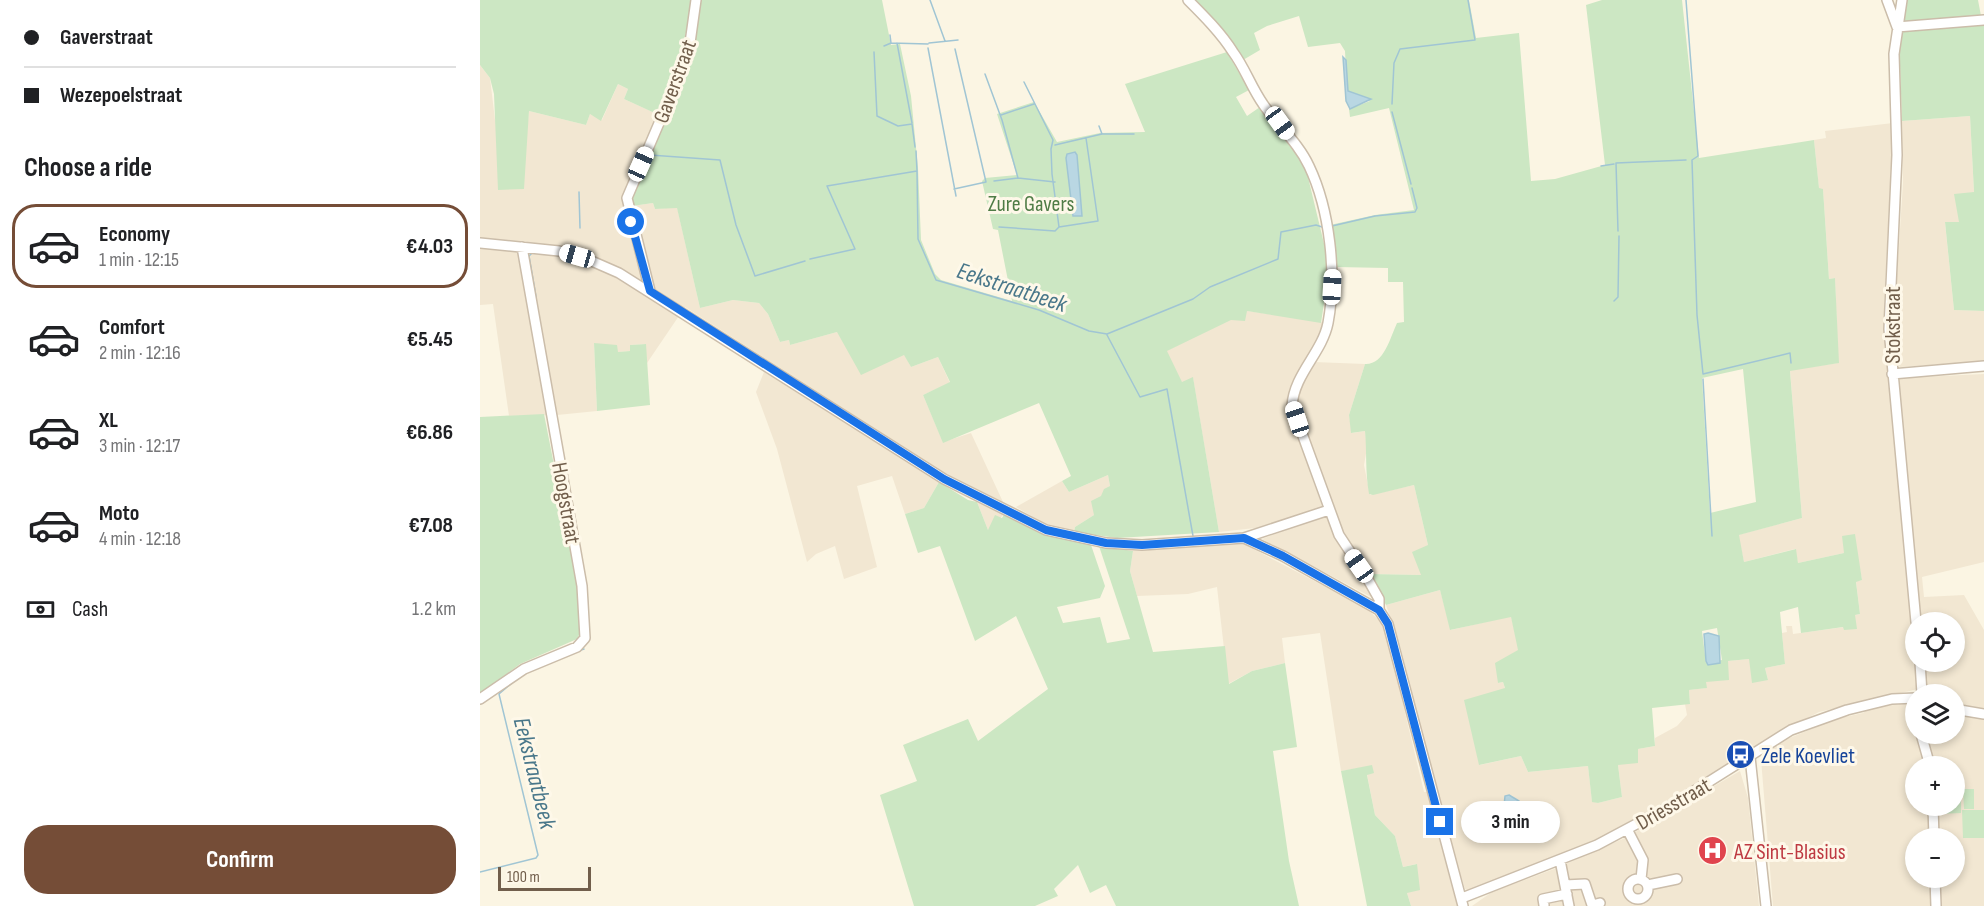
<!DOCTYPE html>
<html lang="en">
<head>
<meta charset="utf-8">
<style>
	body { margin:0; font-family:"Sofia Sans Condensed",sans-serif; background:#f2f2f2; color:#202124; height:100vh; display:flex; flex-direction:column; font-size:22px; white-space:nowrap }
	* { box-sizing:border-box; margin:0 }
	p { font-size:20px; color:#757577 }
	.icon { flex:none; width:33px; height:33px; fill:none; stroke:currentColor; stroke-width:2; stroke-linecap:round; stroke-linejoin:round }
	.map { position:relative; flex:1; overflow:hidden }
	.drawer { display:flex; flex-direction:column; background:#fff; width:480px }
	.drawer>* { flex:none }
	.top-card { display:grid; align-content:center; height:132px; padding:0 24px; background:#fff }
	.tools { position:absolute; left:1425px; top:612px; display:grid; gap:12px }
	.tools a { display:grid; place-items:center; width:60px; height:60px; border-radius:50%; background:#fff; box-shadow:0 3px 9px #0003; font-size:30px }
	.scale { position:absolute; left:18px; bottom:15px; width:93px; box-sizing:border-box; padding-left:6px; border:3px solid #715e4b; border-top:0; font-size:16px; line-height:21px; white-space:nowrap; color:#715e4b; -webkit-text-stroke:4px #fef8e9; paint-order:stroke }
	.end { position:absolute; width:27px; height:27px; margin:-14px; border:8px solid #1a73e8; background:#fff; box-shadow:0 0 0 3px #fff }
	.from { border-radius:50% }
	.bubble { position:absolute; height:42px; border-radius:21px; background:#fff; box-shadow:0 3px 9px #0003; font-size:20px; font-weight:700; line-height:42px; text-align:center }
	.car { position:absolute; width:18px; height:36px; margin:-18px -9px; border-radius:8px; box-shadow:0 0 4px 2px #0007; background:linear-gradient(#fff 24%,#345 0 40%,#fff 0 76%,#345 0 86%,#fff 0) }
	.top-card b { display:flex; align-items:center; gap:21px; height:57px; font-size:22px }
	.top-card b+b { border-top:2px solid #e0e0e0 }
	.top-card i { width:15px; height:15px; background:#202124 }
	ul { padding:0; list-style:none }
	li { display:flex; align-items:center; gap:18px; height:84px; margin:0 12px 9px; padding:0 12px; border:3px solid transparent; border-radius:24px }
	li div { flex:1 }
	li b { display:block; font-size:22px }
	li em { font-style:normal; font-weight:700 }
	li.on { border-color:#754d37 }
	li>.icon { width:54px; height:54px; stroke-width:1.5 }
	h2 { padding:0 24px; font-size:27px; line-height:72px }
	.pay { display:flex; align-items:center; gap:15px; height:66px; padding:0 24px; font-size:22px }
	.pay p { margin-inline-start:auto }
	.cta { display:flex; gap:12px; margin-top:auto; padding:12px 24px }
	.cta a { flex:1; height:69px; border-radius:24px; background:#754d37; color:#fff; font-size:24px; font-weight:700; line-height:69px; text-align:center }
	main { display:flex; flex:1; min-height:0 }
	.map>svg:first-child { display:block }
	.residential { fill:#f2e7d2; fill-rule:evenodd }
	.green { fill:#cce7c3; fill-rule:evenodd }
	.water { fill:#b9d7e3; stroke:#a0c5d4; stroke-width:1.5 }
	.lines { fill:none; stroke-linecap:round; stroke-linejoin:round }
	.stream { stroke:#a0c5d4; stroke-width:1.5 }
	.minor-casing { stroke:#cbbdaa; stroke-width:12 }
	.minor { stroke:#fff; stroke-width:9 }
	.route { stroke:#1a73e8; stroke-width:8 }
	.labels { text-anchor:middle; stroke-width:6; stroke-linejoin:round; paint-order:stroke }
	.street-label { font-size:22px; fill:#715e4b; stroke:#fef8e9 }
	.park-label { font-size:22px; fill:#4f7c46; stroke:#fef8e9 }
	.transit-label { font-size:22px; fill:#164399; stroke:#fef8e9; text-anchor:start }
	.health-label { font-size:22px; fill:#be3a42; stroke:#fef8e9; text-anchor:start }
	.water-label { font-size:24px; font-style:italic; fill:#49778a; stroke:#fef8e9 }
</style>
</head>
<body>
<main>
<section class="drawer">
<div class="top-card">
<b><i class="from"></i>Gaverstraat</b>
<b><i></i>Wezepoelstraat</b>
</div>
<h2>Choose a ride</h2>
<ul>
<li class="on"><svg class="icon" aria-label="car" viewBox="0 0 24 24"><path d="M5 17H2v-5l4-1 3-4h7l3 4 3 1v5h-3M9 17h6M6 11h13"/><circle cx="7" cy="17" r="2"/><circle cx="17" cy="17" r="2"/></svg><div><b>Economy</b><p>1 min · 12:15</p></div><em>€4.03</em></li>
<li><svg class="icon" aria-label="car" viewBox="0 0 24 24"><path d="M5 17H2v-5l4-1 3-4h7l3 4 3 1v5h-3M9 17h6M6 11h13"/><circle cx="7" cy="17" r="2"/><circle cx="17" cy="17" r="2"/></svg><div><b>Comfort</b><p>2 min · 12:16</p></div><em>€5.45</em></li>
<li><svg class="icon" aria-label="car" viewBox="0 0 24 24"><path d="M5 17H2v-5l4-1 3-4h7l3 4 3 1v5h-3M9 17h6M6 11h13"/><circle cx="7" cy="17" r="2"/><circle cx="17" cy="17" r="2"/></svg><div><b>XL</b><p>3 min · 12:17</p></div><em>€6.86</em></li>
<li><svg class="icon" aria-label="car" viewBox="0 0 24 24"><path d="M5 17H2v-5l4-1 3-4h7l3 4 3 1v5h-3M9 17h6M6 11h13"/><circle cx="7" cy="17" r="2"/><circle cx="17" cy="17" r="2"/></svg><div><b>Moto</b><p>4 min · 12:18</p></div><em>€7.08</em></li>
</ul>
<div class="pay"><svg class="icon" aria-label="cash" viewBox="0 0 24 24"><path d="M3 7h18v10H3z"/><circle cx="12" cy="12" r="2"/></svg>Cash<p>1.2 km</p></div>
<div class="cta"><a>Confirm</a></div>
</section>
<div class="map">
<svg width="1504" height="906" viewBox="0 0 1504 906">
	<rect width="100%" height="100%" fill="#fbf5e3"/>
	<path class="residential" d="M0,65l10,13 5,42 33,1 1,-10 57,14 4,-11 12,6 16,-36 10,5 -4,10 42,19 -32,73 -2,15 21,-3 2,6 22,-2 23,101 33,-8 26,3 9,11 12,28 9,-2 1,5 47,-13 67,22 7,13 27,-10 12,26 -27,12 20,47 28,-9 32,69 -58,-29 -260,-166 -38,56 -2,-19 -15,1 1,6 -13,1 -24,-9 3,68 -40,4 -48,1 -16,-112 -13,1z
		M1490,116l4,77 -15,29 -14,1 9,87 30,1v50l-84,6 -4,-5 -2,-39 9,-140 -1,-62z
		M1413,123l-9,183 5,77 10,-5 85,-4v188l-62,15 2,20 40,-2 20,35v80l-29,-5 -1,-11h-28l-8,-5 -99,23 -43,22 -92,57 -90,50 -125,50 -4,-2 -18,-59 -46,-181 -15,-44 54,-15 11,40 60,-14 8,34 -21,33 5,-1 2,6 -25,77 41,-9 7,16 60,-6 4,35 6,2 24,-6 -4,-32 20,-16 17,-3v-8l22,-12 10,-11 -2,-11 5,-1 -1,-13 17,-2v-6l22,-21 21,-2 19,21 -3,-12 20,-4 -3,-31 5,-1 -1,-6h6l1,8 51,-7v3l11,-15 5,-1 -4,-33 6,-1 -3,-16 -15,-11 -46,10 -3,-14 -51,13 -6,-27 64,-17 -12,-148 48,-7 -3,-85 -6,1 -6,-90h-4l-5,-49 12,-2 -1,-7zM1436,622h38v40h-38z
		M767,311l83,12 -16,39 51,2 -16,51 3,18 13,-2 2,17 -3,17 6,30 44,-10 14,60 -7,30 -51,-1 -29,-44 -21,-55 -8,3 11,30 -67,23 -1,-3 -36,4 -26,-154 -11,5 -16,-32z
		M284,372l175,110 -15,26 -19,6 -13,-38 -35,10 20,81 -33,12 -9,-33 -19,8 -9,8 -30,-113 -21,-57z
		M628,475l2,11 -8,10 -8,19 -19,12 -1,5 -27,-7 -31,-18 46,-26 7,11z
		M497,502l28,11 -17,17z
		M846,515l11,25 26,38 10,20 -111,-59z
		M764,544l122,64 18,17 40,167h3l9,31 -3,1 15,37 11,45h-48l-4,-13 9,-29 -13,3 -8,-31 -20,-21 -8,-41 5,-8 -31,5 -21,-138 -38,5 3,25 -33,8 -24,13 -11,-97 -29,7 -51,2 -7,-25 3,-20z
		M1431,703l5,31h2l8,32h-10v40h13l1,32h-14v40h15l2,28h-160l-12,-147 19,-17 56,-23 27,-6 6,-5z
		M1475,713l29,6v187h-43l-1,-28h14v-40h-16l-1,-32h17v-40h-18l-10,-32h28z
		M1260,771l8,27 11,108h-287l20,-14 62,-23 71,-31z"/>
	<path class="green" d="M0,0h212c-6,41 -17,76 -33,115l-35,-16 4,-10 -10,-5 -17,37 -11,-7 -4,11 -57,-14 -5,78 -26,1 -4,-96 -4,-16 -10,-13z
		M220,0h182l9,45 9,-1 11,52 7,72 3,72 14,34 6,6 71,21 -14,-71 -5,-1 -11,-48 3,-3 32,-3 -20,-61 37,-12 23,40 43,-9 45,-1 -20,-48 102,-32 22,38 -13,7 11,19 13,-9 31,37 15,25 21,87v27l-6,40 -74,-12 -2,10 -14,-1 -64,31 15,31 11,-5 26,155 -102,6 -43,-6 1,-5 19,-12 -3,-14 10,-5 3,-7 6,-3 -2,-11 -39,17 -7,-11 9,-5 -32,-73 -96,40 -20,-48 27,-13 -12,-25 -27,10 -7,-12 -43,20 -24,-43 -47,13 -1,-5 -9,2 -12,-28 -9,-11 -26,-3 -33,8 -23,-100 -22,1 -2,-6 -21,3 2,-15c27,-61 61,-123 66,-191z
		M715,0h274l7,38 43,-5 12,148 24,-2 50,-14 -19,-160 16,-5h80l17,158 115,-18 5,48 4,1 6,90 6,-1 4,85 -49,8 12,147 -63,17 5,27 52,-13 2,14 46,-10 -2,-17 13,-2 7,46 -6,2 4,32 -5,1 2,14 -13,1 -1,-3 -42,6 -3,-26 -18,5 5,52 -20,4 3,12 -16,3 -3,-24 -21,2 1,19 -23,2 1,6 -18,2 1,14 -38,4 3,38 -17,3v14l-20,2 4,32 -24,6 -6,-1 -4,-36 -60,6 -7,-16 -42,9 -15,-65 41,-12 -2,-6 -5,1 -3,-20 23,-13 -7,-33 -61,13 -10,-40 -54,15 -16,-31 51,1 -9,-23 16,-7 -14,-60 -41,10 -4,-1c-4,-24 -2,-40 -4,-63l-14,2 -2,-18 16,-51c19,1 25,-26 32,-41l7,-1 -1,-40h-15v-14l-52,-1 -6,-42 45,-10 39,-5 -25,-102 -39,9 -1,-8 21,-8 -23,-9 -2,-41 -5,-8 -32,4 -9,-31 -32,10 -13,7 6,17 -17,10zM1263,369l13,133 -46,11 -8,-135zM1237,628l5,32 -16,3 -4,-32z
		M1427,0h71l3,16 -76,6 -1,-4z
		M1504,24v287l-30,-1 -9,-88h14l-5,-28 20,-2 -4,-76 -68,5 -3,-84 5,-8z
		M114,343l23,2 1,7 12,-1v-6l16,-1 4,61 -53,6z
		M64,414l34,173 3,44 -4,8 -57,25 -40,30v-277z
		M459,482l29,18 9,2 11,28 7,-15 7,3 3,-5 43,22 43,10 14,41 -5,12 -43,9 6,16 37,-6 7,26 23,-4 -31,-93 34,5 -3,20 23,81 72,-6 4,38 23,-13 33,-8 12,84 -24,4 16,110 10,45h-183l-10,-21 -16,8 -12,-28 -24,24 4,7 -23,10h-121l-34,-111 37,-14 -14,-36 65,-26 10,22 70,-52 -32,-73 -41,25 -35,-95 -22,7 -13,-39 19,-6z
		M892,765l2,8 -7,2 8,40 20,21 8,31 14,-3 3,26 -13,3 4,13h-44l-26,-135z
		M1483,789h11v20h-10z
		M1481,793v20l-22,1v-8h15l1,-12z
		M1482,810h22v28h-21z"/>
	<path class="water" d="M863,57l3,3 2,31 23,8 -21,10 -4,-8z
		M595,152l2,3 5,61h-9l-7,-58 1,-4z
		M1228,633l11,3 1,27 -12,2 -2,-4 -2,-27z
		M1029,795l10,6v11l-9,1 -7,-3 -9,5 -3,9 2,-14 11,-4 1,-10z"/>
	<g class="lines">
		<path class="stream" d="M450,0l15,41
			M1206,0l12,156 -6,4 5,155 6,59 87,-21 1,10
			M410,35l1,8 37,1
			M417,43l15,80
			M449,43l29,-3
			M404,46l7,-3
			M448,48l28,148
			M394,52l3,64 21,10 14,-2 3,23
			M505,74l17,46 16,58
			M544,82l29,58 -2,9 1,25 7,53 39,-6 -12,-83
			M912,104l2,-41 6,-14 75,-9 -7,-40
			M912,112l19,72
			M521,115l33,-11
			M619,126l3,8
			M575,145l47,-11h32
			M436,151l1,20
			M170,155l70,5 16,65 19,51 50,-15
			M1121,166l13,-2
			M514,181l24,-3 37,4
			M474,189l32,-7 -31,-133
			M99,192l1,36
			M852,226l43,-10 40,-4 2,-4 -5,-20
			M519,227l56,4 4,-4
			M1138,231l-2,-68 70,-3
			M53,252l-4,4 7,41
			M330,259l45,-10 -28,-63 90,-15 1,68 18,41 103,30 50,21 18,3 86,-35 17,-12 68,-28 3,-27 35,-7 6,2
			M1134,301l4,-4 1,-61
			M627,335l33,62 27,-8 26,147
			M1223,379l9,157
			M102,562l5,28 2,45
			M101,650l3,-1
			M0,872l56,-14 2,-3 -39,-161 14,-12"/>
		<defs>
			<path id="minor" d="M708,0c16,16 33,33 45,52 12,16 18,35 30,52 14,21 35,38 46,62 21,44 28,109 19,157 -6,30 -34,51 -36,83l47,129 27,41 13,23v11l9,14 75,282
				M1407,0l10,27
				M1422,0l-8,54 3,101 -8,174 27,293
				M1417,27l87,-7
				M0,243l79,8 28,8 32,14 325,206 102,51 60,13 36,2 102,-7 39,18 96,54
				M170,291l-23,-93 56,-131 7,-24 6,-43
				M1412,374l92,-8
				M764,538l85,-28
				M1440,662l2,32
				M0,699l44,-30 53,-22 8,-9 -3,-52 -60,-339
				M1474,709l30,5
				M1441,734l9,32
				M1270,757l16,149
				M1453,806l1,32
				M1147,829l16,31 -2,19
				M1080,860l9,46
				M1455,878l1,28
				M1148 889a10 10 0 1 1 20 0a10 10 0 1 1-20 0Z
				M1085,885l20,-1 7,21 8,-2
				M1168,885l29,-6
				M982,898l135,-53 75,-40 119,-75 56,-20 45,-11 24,-1
				M1064,905l-1,-6 24,-5"/>
		</defs>
		<use href="#minor" class="minor-casing"/>
		<use href="#minor" class="minor"/>
	</g>
	<g class="lines">
		<path class="route" d="M151,222l19,69 294,188 102,51 60,13 36,2 102,-7 39,18 96,54 9,14 52,198"/>
	</g>
	<defs>
		<symbol id="bus-disc" viewBox="-11 -11 22 22"><circle r="9.5" fill="#1a4fb4" stroke="#fef8e9"/><path d="M-5-6H5V4H4V6H2V4H-2V6H-4V4H-5ZM-3.5-4V0h7V-4ZM-3.5 1.2v1.5H-2V1.2ZM2 1.2v1.5H3.5V1.2Z" fill="#fff"/></symbol>
		<symbol id="hospital-disc" viewBox="-11 -11 22 22"><circle r="9.5" fill="#e0444e" stroke="#fef8e9"/><path d="M-5-5h3v3.5h4V-5h3V5h-3V1.5h-4V5h-3Z" fill="#fff"/></symbol>
	</defs>
	<g fill-rule="evenodd">
		<use href="#bus-disc" x="1244" y="738" width="33" height="33"/>
		<use href="#hospital-disc" x="1216" y="834" width="33" height="33"/>
	</g>
	<g class="labels">
		<g class="street-label">
			<text transform="translate(194 81) rotate(-70)" y="8">Gaverstraat</text>
			<text transform="translate(1412 325) rotate(-90)" y="8">Stokstraat</text>
			<text transform="translate(87 503) rotate(80)" y="8">Hoogstraat</text>
			<text transform="translate(1193 803) rotate(-30)" y="8">Driesstraat</text>
		</g>
		<g class="park-label">
			<text x="551" y="211">Zure Gavers</text>
		</g>
		<g class="transit-label">
			<text x="1281" y="763">Zele Koevliet</text>
		</g>
		<g class="health-label">
			<text x="1254" y="859">AZ Sint-Blasius</text>
		</g>
		<g class="water-label">
			<text transform="translate(532 287) rotate(18)" y="8">Eekstraatbeek</text>
			<text transform="translate(55 773) rotate(76)" y="8">Eekstraatbeek</text>
		</g>
	</g>
</svg>
<div class="tools">
<a><svg class="icon" aria-label="locate" viewBox="0 0 24 24"><circle cx="12" cy="12" r="6"/><path d="M12 2v4M12 18v4M2 12h4M18 12h4"/></svg></a>
<a><svg class="icon" aria-label="layers" viewBox="0 0 24 24"><path d="M12 4l9 5-9 5-9-5zM3 14l9 5 9-5"/></svg></a>
<a>+</a>
<a>−</a>
</div>
<div class="scale">100 m</div>
<i class="end from" style="left:151px;top:222px"></i>
<i class="end" style="left:960px;top:822px"></i>
<div class="bubble" style="left:981px;top:801px;width:99px">3 min</div>
<i class="car" style="left:800px;top:123px;rotate:144deg"></i>
<i class="car" style="left:161px;top:164px;rotate:24deg"></i>
<i class="car" style="left:97px;top:256px;rotate:286deg"></i>
<i class="car" style="left:852px;top:287px;rotate:3deg"></i>
<i class="car" style="left:817px;top:419px;rotate:342deg"></i>
<i class="car" style="left:879px;top:566px;rotate:325deg"></i>
</div>
</main>
</body>
</html>
